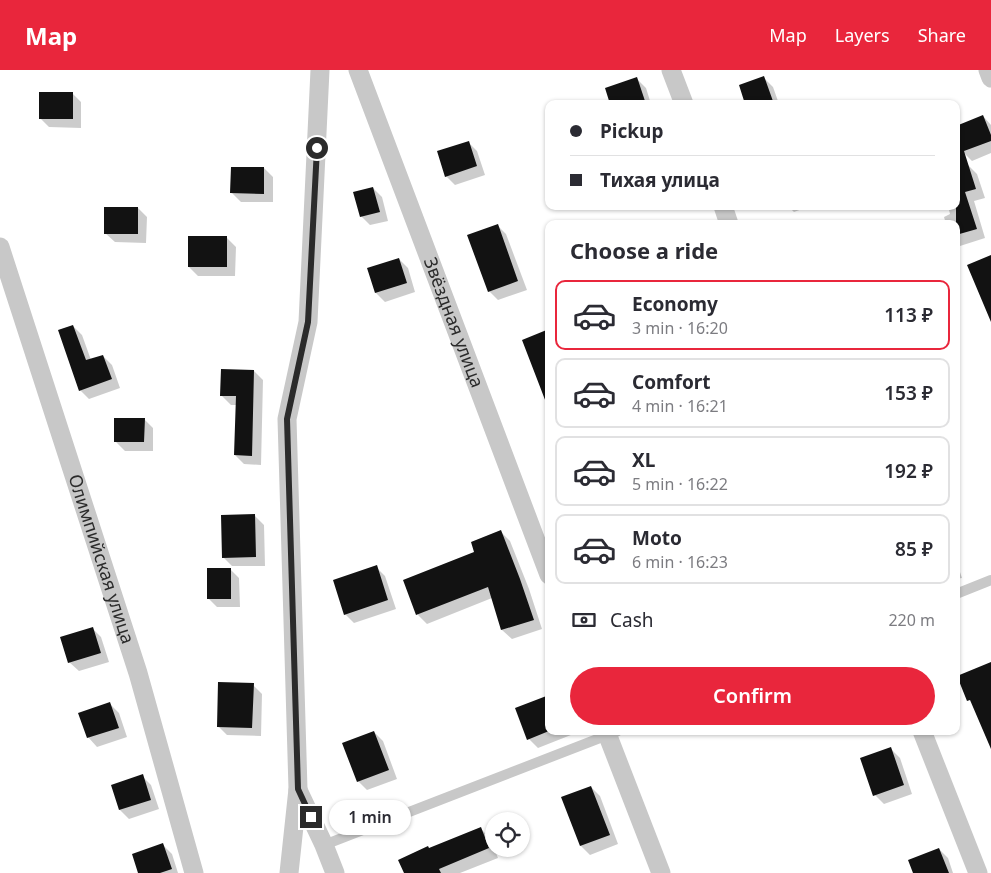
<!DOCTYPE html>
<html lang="en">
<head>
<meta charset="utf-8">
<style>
	body { margin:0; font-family:"Noto Sans",sans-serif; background:#f2f2f3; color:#2b2b33; height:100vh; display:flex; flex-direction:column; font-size:19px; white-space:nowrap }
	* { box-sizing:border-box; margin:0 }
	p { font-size:16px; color:#7c7c81 }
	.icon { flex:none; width:28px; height:28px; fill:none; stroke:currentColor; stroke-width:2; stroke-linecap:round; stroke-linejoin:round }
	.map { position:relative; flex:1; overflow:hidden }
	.side { position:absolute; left:545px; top:150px; width:415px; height:515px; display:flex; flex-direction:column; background:#fff; border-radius:10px; box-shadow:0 1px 4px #0004 }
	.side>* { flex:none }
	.hud { position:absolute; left:545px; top:30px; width:415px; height:110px; border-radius:10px; box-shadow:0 1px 4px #0004; display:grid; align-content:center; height:110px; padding:0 25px; background:#fff }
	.controls { position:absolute; left:485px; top:742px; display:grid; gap:10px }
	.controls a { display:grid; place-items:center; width:45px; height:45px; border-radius:50%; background:#fff; box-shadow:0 1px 4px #0004; font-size:25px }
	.end { position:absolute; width:22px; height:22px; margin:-11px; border:6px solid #2b2b2b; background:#fff; box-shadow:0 0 0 2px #fff }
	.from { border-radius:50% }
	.bubble { position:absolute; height:35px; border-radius:18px; background:#fff; box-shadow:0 1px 4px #0004; font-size:16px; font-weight:600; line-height:35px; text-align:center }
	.hud b { display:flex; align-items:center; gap:18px; height:48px; font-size:19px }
	.hud b+b { border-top:1px solid #e1e1e2 }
	.hud i { width:12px; height:12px; background:#2b2b33 }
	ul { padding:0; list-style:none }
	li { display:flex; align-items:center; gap:15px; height:70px; margin:0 10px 8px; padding:0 15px; border:2px solid #e1e1e2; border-radius:10px }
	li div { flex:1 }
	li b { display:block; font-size:19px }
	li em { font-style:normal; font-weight:600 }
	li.current { border-color:#e9263c }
	li>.icon { width:45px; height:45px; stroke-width:1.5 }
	h2 { padding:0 25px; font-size:22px; line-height:60px }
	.pay { display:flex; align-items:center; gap:12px; height:55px; padding:0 25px; font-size:19px }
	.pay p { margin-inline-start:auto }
	.cta { display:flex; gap:10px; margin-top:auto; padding:10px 25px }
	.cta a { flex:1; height:58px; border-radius:30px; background:#e9263c; color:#fff; font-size:20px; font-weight:600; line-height:58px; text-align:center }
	header { display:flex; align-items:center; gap:30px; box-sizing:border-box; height:70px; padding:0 25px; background:#e9263c; color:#fff }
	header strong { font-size:24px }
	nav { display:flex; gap:28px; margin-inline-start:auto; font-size:18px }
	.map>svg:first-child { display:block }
	.shadow { fill:#0003 }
	.building { fill:#121212 }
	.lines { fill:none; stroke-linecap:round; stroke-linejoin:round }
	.lane { stroke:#c8c8c8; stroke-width:10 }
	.street { stroke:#c8c8c8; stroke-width:19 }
	.route { stroke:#2b2b2b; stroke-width:6 }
	.labels { text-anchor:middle; stroke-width:5; stroke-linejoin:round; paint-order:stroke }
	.street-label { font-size:18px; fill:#2b2b2b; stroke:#fff }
</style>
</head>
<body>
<header>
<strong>Map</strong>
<nav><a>Map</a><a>Layers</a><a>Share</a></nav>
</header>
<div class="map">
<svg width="991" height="803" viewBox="0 0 991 803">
	<rect width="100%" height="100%" fill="#fff"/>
	<path class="shadow" d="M764,8l9,9 6,17h-32z
		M637,9l9,9 5,16h-39z
		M72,23l9,9v26l-32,-1 -9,-9z
		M983,46l8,9v28l-19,8 -9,-9z
		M468,72l9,9 8,24 -30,10 -9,-9z
		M968,95l9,9 8,24 -11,3 11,37 -25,8 -4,-3v-19h-10l-2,-7 6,-3 -2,-8h8z
		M264,98l9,9v25h-32l-9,-9z
		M373,118l9,9 6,24 -18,4 -9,-9z
		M788,136h22l-16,6z
		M138,138l9,9 -1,26 -31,-1 -10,-9z
		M497,155l9,9 21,56 -29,10 -9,-9z
		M227,168l9,9 -1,29h-37l-9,-9z
		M399,189l9,9 7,24 -30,10 -9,-9 -8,-24z
		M73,256l9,9 9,25 12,-4 9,9 8,23 -31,11 -9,-9z
		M254,301l9,9 -2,85 -17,-1 -9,-9 2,-50h-6l-9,-9z
		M144,349l9,9v23h-28l-9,-9z
		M255,446l9,9 1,41h-33l-9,-9z
		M501,462l9,9 19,48 13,40 -30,10 -10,-9 -10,-32 -65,26 -9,-9 -14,-34 72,-29z
		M956,490l6,18 -6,1z
		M376,497l9,9 11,33 -42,14 -9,-9z
		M230,499l9,9 1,29h-23l-9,-9z
		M92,558l9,9 8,25 -30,9 -10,-9z
		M253,615l9,9 -1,42 -34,-1 -9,-9z
		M549,626v35h26l1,2 -38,15 -9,-9z
		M110,634l9,9 8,24 -30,10 -9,-10z
		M374,662l9,9 14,38 -30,11 -9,-9z
		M891,679l9,9 12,36 -28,10 -9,-9z
		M142,706l9,9 8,24 -30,10 -9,-9 -8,-24z
		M591,717l9,9 18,48 -28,11 -9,-9 -18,-48z
		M481,759l9,9 8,20 -38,15h-55l25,-24z
		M163,775l9,9 6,19h-39z
		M939,779l9,9 5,15h-39z"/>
	<path class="building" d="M764,6l10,28h-29l-6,-19z
		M637,7l9,27h-36l-5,-16z
		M39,22h34v27h-34z
		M983,45l8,20v6l-27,10 12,38 -11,3 12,37 -21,6v-109z
		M469,71l8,25 -32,11 -8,-26z
		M231,97h33v27l-34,-1z
		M373,117l7,25 -20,5 -7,-25z
		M104,137h34v27h-34z
		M498,154l20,57 -30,11 -21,-57z
		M188,166h39v31h-39z
		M991,185v67l-24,-57z
		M399,188l8,25 -32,10 -8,-25z
		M73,255l13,35 17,-5 9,24 -33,12 -21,-61z
		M549,259v75l-2,1 -25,-65z
		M221,299l33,1 -2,86 -18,-1 2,-59h-16z
		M114,348h31l-1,24h-30z
		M255,444l1,43 -34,1 -1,-43z
		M501,460l19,49 14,41 -33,10 -13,-43 -72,28 -13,-35 71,-28 -3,-10z
		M377,495l11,35 -44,15 -11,-35z
		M207,498h24v31h-24z
		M93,557l8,26 -33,10 -8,-26z
		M991,592v87l-21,-49 -3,1 -10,-25z
		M218,612l36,1 -2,45 -35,-1z
		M549,625v36l-22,9 -12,-32z
		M110,632l9,26 -32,10 -9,-25z
		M374,661l15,39 -32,12 -15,-39z
		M891,677l13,38 -31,11 -13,-38z
		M143,704l8,26 -32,10 -8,-25z
		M591,716l19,49 -30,11 -19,-49z
		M481,757l8,21 -50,21 2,4h-37l-6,-13 30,-14 1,2z
		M163,773l9,26 -12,4h-22l-6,-19z
		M939,778l10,25h-36l-5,-13z"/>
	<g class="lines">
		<path class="lane" d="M956,524l35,-14
			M324,775l294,-114"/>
		<g class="street">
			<path id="s1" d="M358,0l191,505"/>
			<path d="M671,0l13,34"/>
			<path d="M988,0l3,8"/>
			<path d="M723,136l6,18"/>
			<path id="s2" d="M0,177l138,426 56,200"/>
			<path d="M606,661l55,142"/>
			<path d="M922,661l56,142"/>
			<path d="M298,720l26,55 11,28"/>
			<path d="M289,803l9,-84 -11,-370 21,-97 12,-252"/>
		</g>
	</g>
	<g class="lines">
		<path class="route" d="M311,747l-13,-28 -11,-370 21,-97 9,-174"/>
	</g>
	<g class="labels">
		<g class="street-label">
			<text dy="6" stroke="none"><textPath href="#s1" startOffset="270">Звёздная улица</textPath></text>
			<text dy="6" stroke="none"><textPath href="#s2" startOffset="328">Олимпийская улица</textPath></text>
		</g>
	</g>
</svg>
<div class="controls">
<a><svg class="icon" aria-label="locate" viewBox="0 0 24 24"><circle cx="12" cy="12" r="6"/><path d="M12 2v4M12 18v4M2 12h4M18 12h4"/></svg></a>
</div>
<i class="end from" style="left:317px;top:78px"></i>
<i class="end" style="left:311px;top:747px"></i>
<div class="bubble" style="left:329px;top:730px;width:82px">1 min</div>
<div class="hud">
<b><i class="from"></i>Pickup</b>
<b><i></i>Тихая улица</b>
</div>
<section class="side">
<h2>Choose a ride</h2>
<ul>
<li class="current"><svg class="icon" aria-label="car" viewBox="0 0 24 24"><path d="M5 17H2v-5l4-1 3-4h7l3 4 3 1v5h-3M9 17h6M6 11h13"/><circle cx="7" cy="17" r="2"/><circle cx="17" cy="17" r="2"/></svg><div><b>Economy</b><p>3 min · 16:20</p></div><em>113 ₽</em></li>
<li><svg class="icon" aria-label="car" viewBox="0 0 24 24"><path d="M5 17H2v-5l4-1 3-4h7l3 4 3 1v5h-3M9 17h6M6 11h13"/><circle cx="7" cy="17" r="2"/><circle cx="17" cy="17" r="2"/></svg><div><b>Comfort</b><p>4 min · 16:21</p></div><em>153 ₽</em></li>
<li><svg class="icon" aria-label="car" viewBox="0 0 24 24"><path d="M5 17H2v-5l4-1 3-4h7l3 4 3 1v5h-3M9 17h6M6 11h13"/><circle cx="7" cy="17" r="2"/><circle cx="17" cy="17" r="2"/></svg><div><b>XL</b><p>5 min · 16:22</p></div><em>192 ₽</em></li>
<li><svg class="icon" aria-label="car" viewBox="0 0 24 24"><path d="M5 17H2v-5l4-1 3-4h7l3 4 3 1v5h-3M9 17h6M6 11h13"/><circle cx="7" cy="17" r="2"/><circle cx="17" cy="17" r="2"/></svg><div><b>Moto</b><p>6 min · 16:23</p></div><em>85 ₽</em></li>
</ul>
<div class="pay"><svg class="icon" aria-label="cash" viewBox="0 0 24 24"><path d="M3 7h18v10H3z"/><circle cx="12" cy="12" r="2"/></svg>Cash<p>220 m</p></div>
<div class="cta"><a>Confirm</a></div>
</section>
</div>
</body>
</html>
